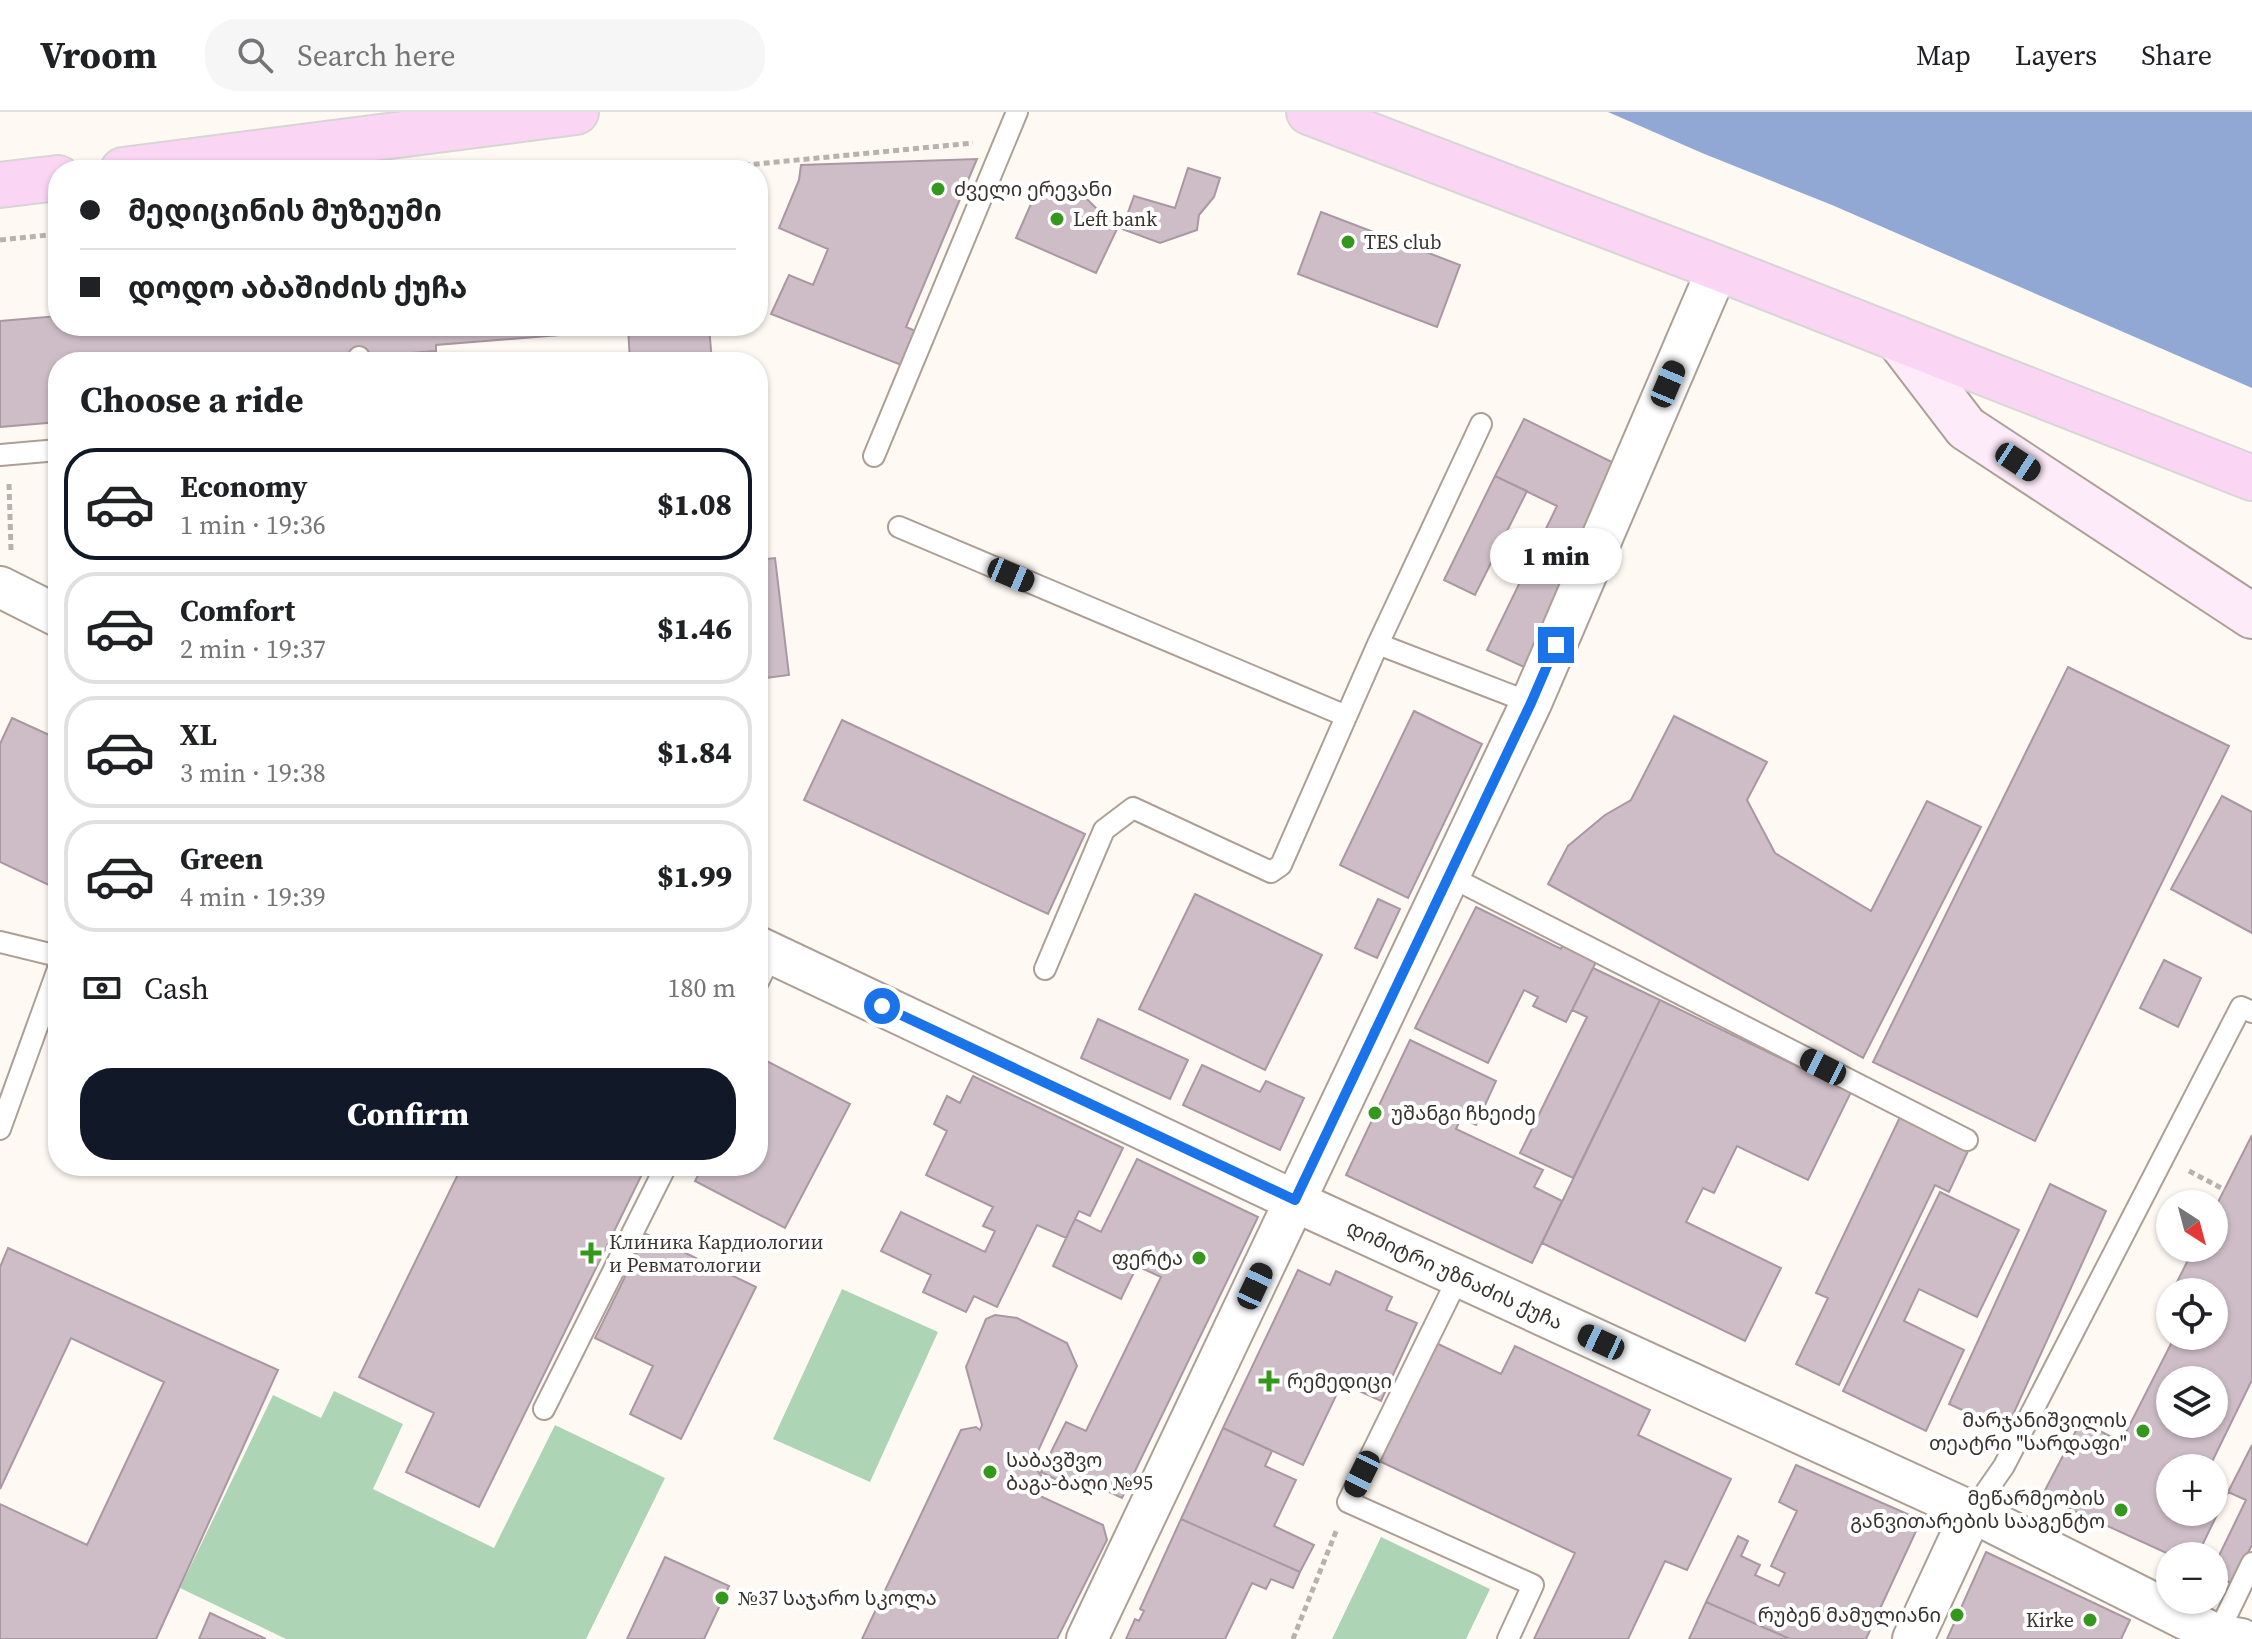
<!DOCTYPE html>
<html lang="en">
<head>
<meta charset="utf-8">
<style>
	body { margin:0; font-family:"Source Serif 4","Noto Sans Georgian",serif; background:#f6f6f6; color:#202124; height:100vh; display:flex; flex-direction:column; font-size:30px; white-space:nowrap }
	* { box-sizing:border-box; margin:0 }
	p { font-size:26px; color:#757577 }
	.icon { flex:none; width:44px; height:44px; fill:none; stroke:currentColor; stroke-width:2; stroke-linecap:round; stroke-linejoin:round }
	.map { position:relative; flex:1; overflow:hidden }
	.sheet { position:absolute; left:48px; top:240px; width:720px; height:824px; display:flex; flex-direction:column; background:#fff; border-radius:32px; box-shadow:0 2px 6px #0004 }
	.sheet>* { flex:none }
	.top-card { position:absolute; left:48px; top:48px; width:720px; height:176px; border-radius:32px; box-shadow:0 2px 6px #0004; display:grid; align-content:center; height:176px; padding:0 32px; background:#fff }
	.needle { width:52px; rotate:144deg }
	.tools { position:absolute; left:2156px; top:1078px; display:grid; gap:16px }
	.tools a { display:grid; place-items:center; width:72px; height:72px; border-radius:50%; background:#fff; box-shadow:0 2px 6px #0004; font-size:40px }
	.end { position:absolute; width:36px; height:36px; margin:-18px; border:10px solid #1a73e8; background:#fff; box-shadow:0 0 0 4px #fff }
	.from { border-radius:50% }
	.bubble { position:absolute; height:56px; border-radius:28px; background:#fff; box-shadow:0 2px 6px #0004; font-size:26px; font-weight:800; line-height:56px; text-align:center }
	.car { position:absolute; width:24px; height:48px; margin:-24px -12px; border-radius:10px; box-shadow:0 0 6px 2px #0007; background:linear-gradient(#222 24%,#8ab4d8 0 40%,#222 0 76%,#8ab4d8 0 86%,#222 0) }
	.top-card b { display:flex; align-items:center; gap:28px; height:76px; font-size:30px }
	.top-card b+b { border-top:2px solid #e0e0e0 }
	.top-card i { width:20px; height:20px; background:#202124 }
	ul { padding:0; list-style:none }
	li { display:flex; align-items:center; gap:24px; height:112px; margin:0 16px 12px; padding:0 16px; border:4px solid #e0e0e0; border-radius:32px }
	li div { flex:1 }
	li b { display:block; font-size:30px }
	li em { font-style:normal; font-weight:800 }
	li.selected { border-color:#111827 }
	li>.icon { width:72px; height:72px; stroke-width:1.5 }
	h2 { padding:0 32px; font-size:36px; line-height:96px }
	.pay { display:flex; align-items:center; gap:20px; height:88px; padding:0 32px; font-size:30px }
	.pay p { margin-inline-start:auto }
	.cta { display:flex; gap:16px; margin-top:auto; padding:16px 32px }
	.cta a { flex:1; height:92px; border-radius:32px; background:#111827; color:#fff; font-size:32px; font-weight:800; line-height:92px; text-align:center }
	header { display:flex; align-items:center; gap:48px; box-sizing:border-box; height:112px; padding:0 40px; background:#fff; border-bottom:2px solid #e0e0e0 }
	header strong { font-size:38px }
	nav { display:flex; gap:44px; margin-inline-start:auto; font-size:28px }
	.search { width:560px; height:72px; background:#f6f6f6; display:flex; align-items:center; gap:20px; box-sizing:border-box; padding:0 28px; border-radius:32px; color:#757577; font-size:30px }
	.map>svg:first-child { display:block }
	.green { fill:#aed4b6 }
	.water { fill:#91a8d4 }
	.building { fill:#cebdc7; stroke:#a998a1; stroke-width:2; fill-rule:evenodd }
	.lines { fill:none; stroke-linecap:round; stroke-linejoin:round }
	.lane-casing { stroke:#ad9f94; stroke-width:24 }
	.street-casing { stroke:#ad9f94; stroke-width:44 }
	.secondary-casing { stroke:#ad9f94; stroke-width:48 }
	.primary-casing { stroke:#d7d6d5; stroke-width:48 }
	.path { stroke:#b8b2ad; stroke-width:5; stroke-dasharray:6 4; stroke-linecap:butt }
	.lane { stroke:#fff; stroke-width:20 }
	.street { stroke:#fff; stroke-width:40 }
	.secondary { stroke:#fdebf9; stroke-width:44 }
	.primary { stroke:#fbd6f4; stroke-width:44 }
	.route { stroke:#1a73e8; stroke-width:10 }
	.poi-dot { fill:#34981d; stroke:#fff; stroke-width:3 }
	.labels { text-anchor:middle; stroke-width:8; stroke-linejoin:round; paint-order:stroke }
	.poi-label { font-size:20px; fill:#39332f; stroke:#fff; text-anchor:start }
	.street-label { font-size:20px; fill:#39332f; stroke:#fff }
</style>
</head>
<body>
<header>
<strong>Vroom</strong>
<div class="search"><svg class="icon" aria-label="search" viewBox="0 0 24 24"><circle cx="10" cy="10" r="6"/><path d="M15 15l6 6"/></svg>Search here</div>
<nav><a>Map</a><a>Layers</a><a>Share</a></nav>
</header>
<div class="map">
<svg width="2252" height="1527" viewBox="0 0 2252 1527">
	<rect width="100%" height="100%" fill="#fff9f4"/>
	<path class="green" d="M842,1177l96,43 -68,150 -97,-43z
		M334,1279l69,33 -30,65 121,59 61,-123 110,53 -79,161h-300l-106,-51 93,-193 48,23z
		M1381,1425l109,52 -24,50h-134z"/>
	<path class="water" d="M1608,0h644v276l-420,-183 -130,-52z"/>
	<path class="building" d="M977,47l-71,168 12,5 -14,34 -133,-52 18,-39 24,10 15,-36 -49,-21 20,-48 2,-15z
		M1188,56l32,10 -6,19 -15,18 -2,15 -37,13 -38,-14 12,-33 41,12z
		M1041,69l43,15 33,33 -21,44 -80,-35z
		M1321,100l139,53 -23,62 -139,-53z
		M58,204v10h549l1,5 -172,14v6l-102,8 1,3h-277v60l-58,5v-106z
		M628,214h81l3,36h-82z
		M1524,307l98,48 -98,200 -37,-17 70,-144 -62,-30z
		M1495,364l32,15 -52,104 -31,-15z
		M775,446l14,117 -31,4v-119z
		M2068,555l161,79 -194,395 -162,-79z
		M1414,599l68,33 -74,154 -68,-33z
		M1674,604l93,46 -20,38 28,53 96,58 56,-110 54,26 -118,231 -315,-174 20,-38 37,-31 26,-15z
		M12,606l46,21v137l-5,11 -53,-25v-118z
		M842,608l243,114 -37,80 -244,-114z
		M2222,684l30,16v121l-81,-44z
		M1195,782l127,61 -57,115 -126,-61z
		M1378,787l22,10 -23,49 -22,-10z
		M1476,795l85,42 5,-9 33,16 -33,66 -33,-16 5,-9 -14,-7 -36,73 -73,-35z
		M2164,848l37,18 -23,49 -38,-19z
		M1593,856l67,32 -87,178 -53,-25 67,-136 -15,-7z
		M1660,888l191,92 -43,88 -71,-34 -23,47 -11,-5 -17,34 95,46 -36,73 -203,-98z
		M1098,907l90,41 -18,39 -89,-41z
		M1410,928l86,41 -20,44 -15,-7 -5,11 87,41 -9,17 28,14 -30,62 -186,-88z
		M759,945l91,47 -65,124 -90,-47 8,-15h55z
		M1202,953l58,27 6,-11 38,17 -24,52 -97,-45z
		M973,964l150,72 -33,68 -11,-5 -13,27 -29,-13 -40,82 -23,-11 -8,16 -43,-20 8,-17 -50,-24 20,-39 84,40 10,-21 -12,-5 10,-19 -67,-32 21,-44 -13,-7 13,-28 13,7z
		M1900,1005l69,32 -20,43 -14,-7 -96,200 -43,-21 32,-66 -12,-5z
		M2252,1023v245l-43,88h-39v44h44v-29l14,9 -31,64h-24l-131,-60 39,-75 40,21 54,-106h39v-44h-42l22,-44h20v-38zM2170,1268h44v44h-44z
		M1137,1047l121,58 -136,281 -34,-16 -5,11 -42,-21 25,-50 20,9 75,-154 -24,-11 -16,33 -68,-33 22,-47 26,13z
		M462,1054h184l-167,341 -73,-35 28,-59 -75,-36z
		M2050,1072l56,27 -100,219 -57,-26z
		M1940,1080l79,38 -42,87 -58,-28 -15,32 60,29 -38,81 -83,-40z
		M646,1122l110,53 -75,152 -51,-25 23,-48 -58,-28z
		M8,1136l270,122 -122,269h-156v-135l87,41 77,-163 -93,-44 -71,151v-222z
		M1298,1158l32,15 6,-14 56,26 -6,13 31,13 -36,78 -39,-18 -39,82 -80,-37z
		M995,1203l22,3 50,25 10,23 -45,98 13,16 -5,16 63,29 4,15 -50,99h-195l99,-209 15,-3 4,3 2,-5 -16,-58 20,-48z
		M1434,1230l67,32 14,-28 135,64 -12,25 93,44 -44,91 -22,-9 -37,78h-94l41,-86 -198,-93z
		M1223,1316l49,23 -7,15 31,14 -22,46 40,19 -14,27 -119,-53z
		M2252,1333v100l-20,39 -18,-11v-7l32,-66 -18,-8z
		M1796,1353l116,51 5,13 -51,110h-76l-84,-37 32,-66 10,5 -7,15 19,9 -5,10 24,11 6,-13 -14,-7 26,-55 -18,-9z
		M1181,1407l119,53 -7,16 -22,-9 -5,10 -14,-6 -27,56h-99l9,-20 4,2 5,-10 -4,-2z
		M1986,1440l144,68 -9,19h-174z
		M665,1445l64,29 -25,53h-77z
		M1706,1490l84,37h-101z
		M210,1501l56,26h-67z"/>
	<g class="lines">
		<defs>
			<path id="lane" d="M359,245l1,5
				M0,343l58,-5
				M874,344l143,-344
				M899,415l447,189
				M1378,532l153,59
				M1449,764l518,264
				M0,830l58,14
				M1045,857l59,-139 29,-22 138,64 10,-7 97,-221 103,-220
				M758,870l14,-28
				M0,1017l58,-160
				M1459,1164l-111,226 185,83 -25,54
				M544,1297l122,-243
				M1972,1400l32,-46 237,-459 11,5
				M2220,1527l-3,-4 35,-72"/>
			<g id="street">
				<path d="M0,475l58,29"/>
				<path id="s1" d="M758,835l558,264 656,301 245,123 24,4"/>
				<path d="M1087,1527l444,-936 187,-435"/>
				<path d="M1913,1527l59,-127"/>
			</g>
			<path id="secondary" d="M1898,227l68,89 286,188"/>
			<path id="primary" d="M1309,0l409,156 534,210
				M123,58l453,-58
				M0,73l58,-7"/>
		</defs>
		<use href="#lane" class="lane-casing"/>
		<use href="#street" class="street-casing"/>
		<use href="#secondary" class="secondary-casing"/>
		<use href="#primary" class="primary-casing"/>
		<path class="path" d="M694,58l279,-27
			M0,128l58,-6
			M9,372l2,66
			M2189,1059l36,19
			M1293,1527l44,-110"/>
		<use href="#lane" class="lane"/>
		<use href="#street" class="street"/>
		<use href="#secondary" class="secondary"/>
		<use href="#primary" class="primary"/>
	</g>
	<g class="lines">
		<path class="route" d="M882,894l413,194 236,-497 25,-58"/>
	</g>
	<g class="poi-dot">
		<circle cx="938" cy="77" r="8"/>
		<circle cx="1057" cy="107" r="8"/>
		<circle cx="1348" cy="130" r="8"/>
		<circle cx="1375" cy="1001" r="8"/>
		<path d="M587 1129h8v8h8v8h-8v8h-8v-8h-8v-8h8z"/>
		<circle cx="1199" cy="1146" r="8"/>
		<path d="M1265 1257h8v8h8v8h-8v8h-8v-8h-8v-8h8z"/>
		<circle cx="2143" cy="1319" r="8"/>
		<circle cx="990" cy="1360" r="8"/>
		<circle cx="2121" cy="1398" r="8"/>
		<circle cx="722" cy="1486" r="8"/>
		<circle cx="1957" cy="1503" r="8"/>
		<circle cx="2090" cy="1508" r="8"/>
	</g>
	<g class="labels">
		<g class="poi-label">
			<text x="954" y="84">ძველი ერევანი</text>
			<text x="1073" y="114">Left bank</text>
			<text x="1364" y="137">TES club</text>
			<text x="1391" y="1008">უშანგი ჩხეიძე</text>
			<text x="609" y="1137">Клиника Кардиологии<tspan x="609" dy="23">и Ревматологии</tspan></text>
			<text x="1183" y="1153" text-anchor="end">ფერტა</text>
			<text x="1287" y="1276">რემედიცი</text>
			<text x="2127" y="1315" text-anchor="end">მარჯანიშვილის<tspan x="2127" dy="23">თეატრი "სარდაფი"</tspan></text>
			<text x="1006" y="1355">საბავშვო<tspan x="1006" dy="23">ბაგა-ბაღი №95</tspan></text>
			<text x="2105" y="1393" text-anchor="end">მეწარმეობის<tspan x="2105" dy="23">განვითარების სააგენტო</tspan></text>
			<text x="738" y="1493">№37 საჯარო სკოლა</text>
			<text x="1941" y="1510" text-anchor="end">რუბენ მამულიანი</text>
			<text x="2074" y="1515" text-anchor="end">Kirke</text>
		</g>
		<g class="street-label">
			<text dy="7" stroke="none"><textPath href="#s1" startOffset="770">დიმიტრი უზნაძის ქუჩა</textPath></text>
		</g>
	</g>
</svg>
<div class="tools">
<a><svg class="needle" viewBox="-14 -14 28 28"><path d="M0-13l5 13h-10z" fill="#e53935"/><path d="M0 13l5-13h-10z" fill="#757577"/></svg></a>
<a><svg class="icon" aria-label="locate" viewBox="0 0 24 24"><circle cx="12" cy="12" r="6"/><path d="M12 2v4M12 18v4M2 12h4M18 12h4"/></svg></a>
<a><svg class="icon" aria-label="layers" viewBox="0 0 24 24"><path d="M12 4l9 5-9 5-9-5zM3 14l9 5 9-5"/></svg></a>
<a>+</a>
<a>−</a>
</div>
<i class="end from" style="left:882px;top:894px"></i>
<i class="end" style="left:1556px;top:533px"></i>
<div class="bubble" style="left:1490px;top:416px;width:132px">1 min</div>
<i class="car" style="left:1668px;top:272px;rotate:23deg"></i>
<i class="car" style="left:2018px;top:350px;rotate:123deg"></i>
<i class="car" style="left:1011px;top:463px;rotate:113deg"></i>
<i class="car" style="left:1823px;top:955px;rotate:297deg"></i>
<i class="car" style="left:1255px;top:1174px;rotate:25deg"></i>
<i class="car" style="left:1601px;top:1230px;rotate:295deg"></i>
<i class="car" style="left:1362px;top:1362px;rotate:206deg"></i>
<div class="top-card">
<b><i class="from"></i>მედიცინის მუზეუმი</b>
<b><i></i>დოდო აბაშიძის ქუჩა</b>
</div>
<section class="sheet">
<h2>Choose a ride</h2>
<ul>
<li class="selected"><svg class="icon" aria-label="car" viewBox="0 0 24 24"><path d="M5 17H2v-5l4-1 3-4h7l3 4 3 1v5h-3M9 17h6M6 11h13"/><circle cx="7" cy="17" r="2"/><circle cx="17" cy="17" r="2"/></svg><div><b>Economy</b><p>1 min · 19:36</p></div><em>$1.08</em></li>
<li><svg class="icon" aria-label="car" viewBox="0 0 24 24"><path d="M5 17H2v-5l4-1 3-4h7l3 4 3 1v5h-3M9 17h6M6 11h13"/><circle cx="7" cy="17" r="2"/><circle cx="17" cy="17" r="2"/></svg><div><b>Comfort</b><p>2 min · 19:37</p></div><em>$1.46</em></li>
<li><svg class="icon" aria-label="car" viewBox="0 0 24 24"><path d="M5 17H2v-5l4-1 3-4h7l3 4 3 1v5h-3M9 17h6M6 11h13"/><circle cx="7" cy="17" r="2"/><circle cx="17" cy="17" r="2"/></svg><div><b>XL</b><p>3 min · 19:38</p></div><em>$1.84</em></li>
<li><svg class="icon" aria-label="car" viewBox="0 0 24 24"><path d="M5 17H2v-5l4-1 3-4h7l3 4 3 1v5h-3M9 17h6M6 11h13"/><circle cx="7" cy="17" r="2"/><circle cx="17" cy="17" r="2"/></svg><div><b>Green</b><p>4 min · 19:39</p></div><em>$1.99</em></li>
</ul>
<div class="pay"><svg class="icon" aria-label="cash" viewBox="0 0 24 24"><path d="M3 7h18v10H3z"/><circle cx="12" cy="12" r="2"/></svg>Cash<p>180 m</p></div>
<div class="cta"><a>Confirm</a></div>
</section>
</div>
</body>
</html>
